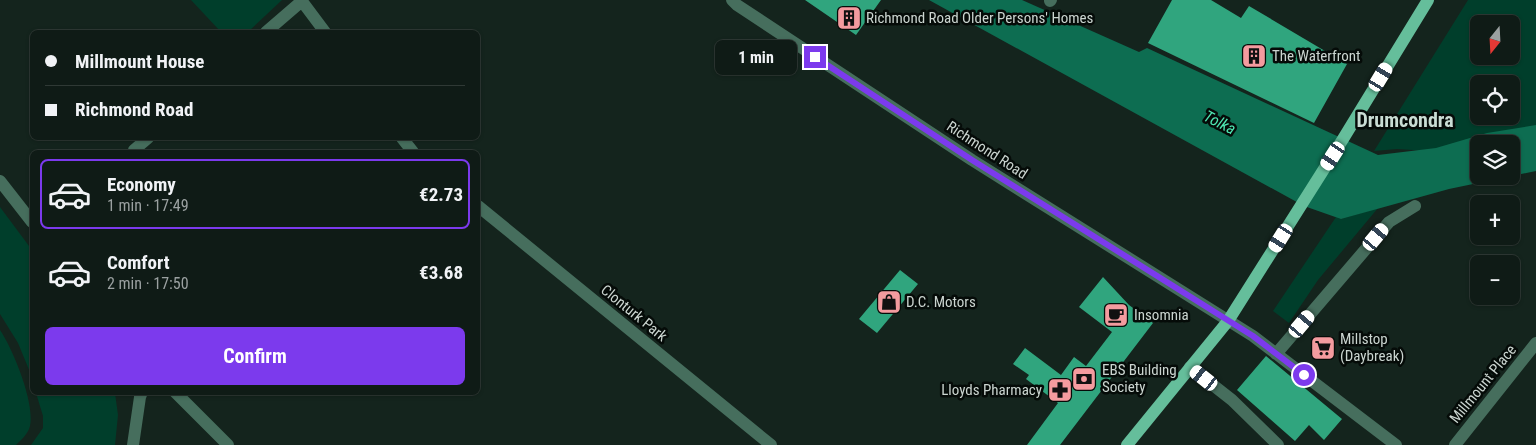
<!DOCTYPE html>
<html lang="en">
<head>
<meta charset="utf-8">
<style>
	body { margin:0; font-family:"Roboto Condensed",sans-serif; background:#18241f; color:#f1f3f6; height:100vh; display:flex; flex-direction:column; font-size:19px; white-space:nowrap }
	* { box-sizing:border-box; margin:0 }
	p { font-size:16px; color:#9ba1a1 }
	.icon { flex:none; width:28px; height:28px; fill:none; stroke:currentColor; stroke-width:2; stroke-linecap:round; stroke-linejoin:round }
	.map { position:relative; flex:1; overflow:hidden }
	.sheet { position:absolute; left:30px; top:150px; width:450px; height:245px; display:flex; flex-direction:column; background:#0f1b16; border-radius:8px; box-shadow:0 1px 4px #0004,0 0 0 1px #2f3935 }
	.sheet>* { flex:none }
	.banner { position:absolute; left:30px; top:30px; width:450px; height:110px; border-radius:8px; box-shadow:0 1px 4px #0004,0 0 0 1px #2f3935; display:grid; align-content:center; height:110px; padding:0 15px; background:#0f1b16 }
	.needle { width:32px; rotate:198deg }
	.controls { position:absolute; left:1470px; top:15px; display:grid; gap:10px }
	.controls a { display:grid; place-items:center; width:50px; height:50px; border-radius:8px; background:#0f1b16; box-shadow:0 1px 4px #0004,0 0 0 1px #2f3935; font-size:25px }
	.end { position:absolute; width:22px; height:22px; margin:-11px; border:6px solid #7c3aed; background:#fff; box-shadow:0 0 0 2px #fff }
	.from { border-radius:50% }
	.bubble { position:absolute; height:35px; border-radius:8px; background:#0f1b16; box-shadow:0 1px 4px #0004,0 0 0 1px #2f3935; font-size:16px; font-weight:700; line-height:35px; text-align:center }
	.car { position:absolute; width:15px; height:30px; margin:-15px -8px; border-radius:6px; box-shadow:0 0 4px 1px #0007; background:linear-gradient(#fff 24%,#345 0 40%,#fff 0 76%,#345 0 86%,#fff 0) }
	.banner b { display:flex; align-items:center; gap:18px; height:48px; font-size:19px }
	.banner b+b { border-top:1px solid #2f3935 }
	.banner i { width:12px; height:12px; background:#f1f3f6 }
	ul { padding:9px 0 0; list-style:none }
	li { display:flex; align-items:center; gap:15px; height:70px; margin:0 10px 8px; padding:0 5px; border:2px solid transparent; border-radius:8px }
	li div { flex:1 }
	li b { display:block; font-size:19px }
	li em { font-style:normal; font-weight:700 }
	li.selected { border-color:#7c3aed }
	li>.icon { width:45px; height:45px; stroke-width:1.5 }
	.button { display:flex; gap:10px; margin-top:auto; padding:10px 15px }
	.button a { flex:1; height:58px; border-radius:8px; background:#7c3aed; color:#fff; font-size:20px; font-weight:700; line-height:58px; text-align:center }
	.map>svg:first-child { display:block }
	.green { fill:#003e2b; fill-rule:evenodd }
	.water { fill:#0d6d51; fill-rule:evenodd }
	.building { fill:#30a57e }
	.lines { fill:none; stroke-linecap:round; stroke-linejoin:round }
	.minor { stroke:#466e5d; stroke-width:12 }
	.major { stroke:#65be9b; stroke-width:12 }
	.route { stroke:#7c3aed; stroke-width:6 }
	.labels { text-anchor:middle; stroke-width:5; stroke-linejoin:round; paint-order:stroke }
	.poi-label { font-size:15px; fill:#cbd5d0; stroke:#050b08; text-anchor:start }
	.street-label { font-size:15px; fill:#cbd5d0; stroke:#050b08 }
	.water-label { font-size:16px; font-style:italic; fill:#4fe7b3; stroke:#050b08 }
	.district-label { font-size:20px; font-weight:bold; fill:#c9ddd4; stroke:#050b08 }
</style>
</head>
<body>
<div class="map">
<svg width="1536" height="445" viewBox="0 0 1536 445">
	<rect width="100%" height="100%" fill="#14241d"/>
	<path class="green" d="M191,0h91l-34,32h-27z
		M1468,0h68v128l-92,24 -47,-3 -23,2zM1479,24h32v32h-32zM1479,84h32v32h-32z
		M0,207l32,43v127l-14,-34 -18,-29z
		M1378,208l-60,72 -29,43 -16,-12 63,-94 5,2z
		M0,330c13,19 35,73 30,96 -2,8 -9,14 -14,19h-16z
		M36,393h79l3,22 -3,30h-84l12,-17v-12z"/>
	<path class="water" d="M929,0h93l117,52 8,-4 231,107 58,-7 51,-15 49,-8v46l-87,18 -108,30 -37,-13zM1479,144h32v32h-32z"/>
	<path class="building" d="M805,0h76l-25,35z
		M1172,0h39l30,18 8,-12 98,58 -33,59 -166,-80z
		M900,270l18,14 -41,49 -18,-14z
		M1103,277l26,28 24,18 -93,122h-33l31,-42 -32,-24 3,-4 -16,-11 12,-16 36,27 13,-18 12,9 26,-34 -33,-25z
		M1266,356l76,63 -18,21 -15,-15 -14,16 -58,-51z"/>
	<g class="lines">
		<path class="minor" d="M301,0l24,32
			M732,0l5,5 235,155 281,176 143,109
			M1050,1l1,-1
			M266,32l36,-31
			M402,138l11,14
			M134,150l14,-12
			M0,181l32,41
			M478,206l293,239
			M1276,354l113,-132 26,-16
			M1190,367l42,33 46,45
			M175,392l53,53
			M133,445l7,-48 2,-5
			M1455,445l81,-102"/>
		<path class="major" d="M1127,445l101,-124 115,-182 85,-139"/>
	</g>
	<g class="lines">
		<path class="route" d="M815,57l157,103 281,176 51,39"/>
	</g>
	<defs>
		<symbol id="building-square" viewBox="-11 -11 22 22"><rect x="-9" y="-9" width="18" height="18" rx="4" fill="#f49b9f" stroke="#050b08"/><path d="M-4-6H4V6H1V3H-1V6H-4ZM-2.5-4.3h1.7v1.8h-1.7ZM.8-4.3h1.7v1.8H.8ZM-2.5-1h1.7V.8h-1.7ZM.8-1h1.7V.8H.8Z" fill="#111"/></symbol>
		<symbol id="shop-square" viewBox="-11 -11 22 22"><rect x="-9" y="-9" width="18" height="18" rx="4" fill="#f49b9f" stroke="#050b08"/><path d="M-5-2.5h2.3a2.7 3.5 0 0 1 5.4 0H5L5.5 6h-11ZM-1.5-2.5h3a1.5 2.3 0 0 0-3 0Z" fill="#111"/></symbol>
		<symbol id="cafe-square" viewBox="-11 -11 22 22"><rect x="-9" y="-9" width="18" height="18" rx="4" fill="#f49b9f" stroke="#050b08"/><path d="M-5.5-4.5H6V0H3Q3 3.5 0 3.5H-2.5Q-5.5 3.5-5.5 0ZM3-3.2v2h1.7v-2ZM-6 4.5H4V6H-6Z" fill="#111"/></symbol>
		<symbol id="supermarket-square" viewBox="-11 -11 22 22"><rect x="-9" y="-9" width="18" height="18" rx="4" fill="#f49b9f" stroke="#050b08"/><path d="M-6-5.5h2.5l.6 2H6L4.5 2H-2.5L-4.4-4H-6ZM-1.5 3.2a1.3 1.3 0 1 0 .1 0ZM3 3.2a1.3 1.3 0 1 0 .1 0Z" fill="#111"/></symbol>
		<symbol id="bank-square" viewBox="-11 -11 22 22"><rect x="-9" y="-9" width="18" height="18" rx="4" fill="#f49b9f" stroke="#050b08"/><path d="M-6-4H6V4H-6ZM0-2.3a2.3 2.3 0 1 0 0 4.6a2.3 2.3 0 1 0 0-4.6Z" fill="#111"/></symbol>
		<symbol id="pharmacy-square" viewBox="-11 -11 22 22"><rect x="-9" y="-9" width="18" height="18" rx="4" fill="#f49b9f" stroke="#050b08"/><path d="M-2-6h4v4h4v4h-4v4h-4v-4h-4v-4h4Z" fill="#111"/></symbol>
	</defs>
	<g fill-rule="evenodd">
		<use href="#building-square" x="835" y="4" width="28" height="28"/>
		<use href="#building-square" x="1240" y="42" width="28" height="28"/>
		<use href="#shop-square" x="875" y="288" width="28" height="28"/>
		<use href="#cafe-square" x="1102" y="301" width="28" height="28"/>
		<use href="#supermarket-square" x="1309" y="334" width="28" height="28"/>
		<use href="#bank-square" x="1070" y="365" width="28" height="28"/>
		<use href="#pharmacy-square" x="1046" y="376" width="28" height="28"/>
	</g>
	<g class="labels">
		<g class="poi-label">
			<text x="866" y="23">Richmond Road Older Persons' Homes</text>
			<text x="1272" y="61">The Waterfront</text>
			<text x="906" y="307">D.C. Motors</text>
			<text x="1134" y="320">Insomnia</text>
			<text x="1340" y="344">Millstop<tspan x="1340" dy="17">(Daybreak)</tspan></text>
			<text x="1102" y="375">EBS Building<tspan x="1102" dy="17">Society</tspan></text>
			<text x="1042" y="395" text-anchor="end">Lloyds Pharmacy</text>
		</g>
		<g class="street-label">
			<text transform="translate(987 150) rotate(33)" y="5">Richmond Road</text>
			<text transform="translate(634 313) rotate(39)" y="5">Clonturk Park</text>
			<text transform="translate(1483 384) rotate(-51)" y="5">Millmount Place</text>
		</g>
		<g class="water-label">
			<text transform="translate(1220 122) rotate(27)" y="6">Tolka</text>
		</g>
		<g class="district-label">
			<text x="1405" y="127">Drumcondra</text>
		</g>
	</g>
</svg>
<div class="controls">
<a><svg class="needle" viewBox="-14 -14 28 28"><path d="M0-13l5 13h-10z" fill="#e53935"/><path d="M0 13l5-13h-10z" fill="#9ba1a1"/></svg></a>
<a><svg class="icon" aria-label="locate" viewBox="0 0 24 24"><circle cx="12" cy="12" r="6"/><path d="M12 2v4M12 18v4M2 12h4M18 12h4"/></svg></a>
<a><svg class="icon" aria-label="layers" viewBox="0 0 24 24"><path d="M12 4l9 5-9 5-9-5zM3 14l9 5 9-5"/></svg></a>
<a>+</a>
<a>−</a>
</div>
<i class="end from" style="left:1304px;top:375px"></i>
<i class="end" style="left:815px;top:57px"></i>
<div class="bubble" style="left:715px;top:40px;width:82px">1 min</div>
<i class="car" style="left:1381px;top:77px;rotate:31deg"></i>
<i class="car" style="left:1333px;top:156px;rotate:213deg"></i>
<i class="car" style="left:1376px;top:237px;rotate:40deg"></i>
<i class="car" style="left:1281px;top:238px;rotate:212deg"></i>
<i class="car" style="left:1302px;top:324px;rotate:40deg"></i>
<i class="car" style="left:1204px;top:378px;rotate:308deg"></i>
<div class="banner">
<b><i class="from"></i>Millmount House</b>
<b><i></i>Richmond Road</b>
</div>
<section class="sheet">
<ul>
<li class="selected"><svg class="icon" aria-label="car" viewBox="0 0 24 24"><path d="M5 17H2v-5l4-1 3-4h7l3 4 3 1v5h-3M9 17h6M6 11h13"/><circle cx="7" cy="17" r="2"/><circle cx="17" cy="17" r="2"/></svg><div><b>Economy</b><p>1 min · 17:49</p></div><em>€2.73</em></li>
<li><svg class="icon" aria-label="car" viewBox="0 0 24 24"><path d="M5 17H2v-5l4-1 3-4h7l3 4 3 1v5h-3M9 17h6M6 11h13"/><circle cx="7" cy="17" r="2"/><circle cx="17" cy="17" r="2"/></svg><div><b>Comfort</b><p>2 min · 17:50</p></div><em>€3.68</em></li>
</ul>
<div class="button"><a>Confirm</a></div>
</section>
</div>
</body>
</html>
